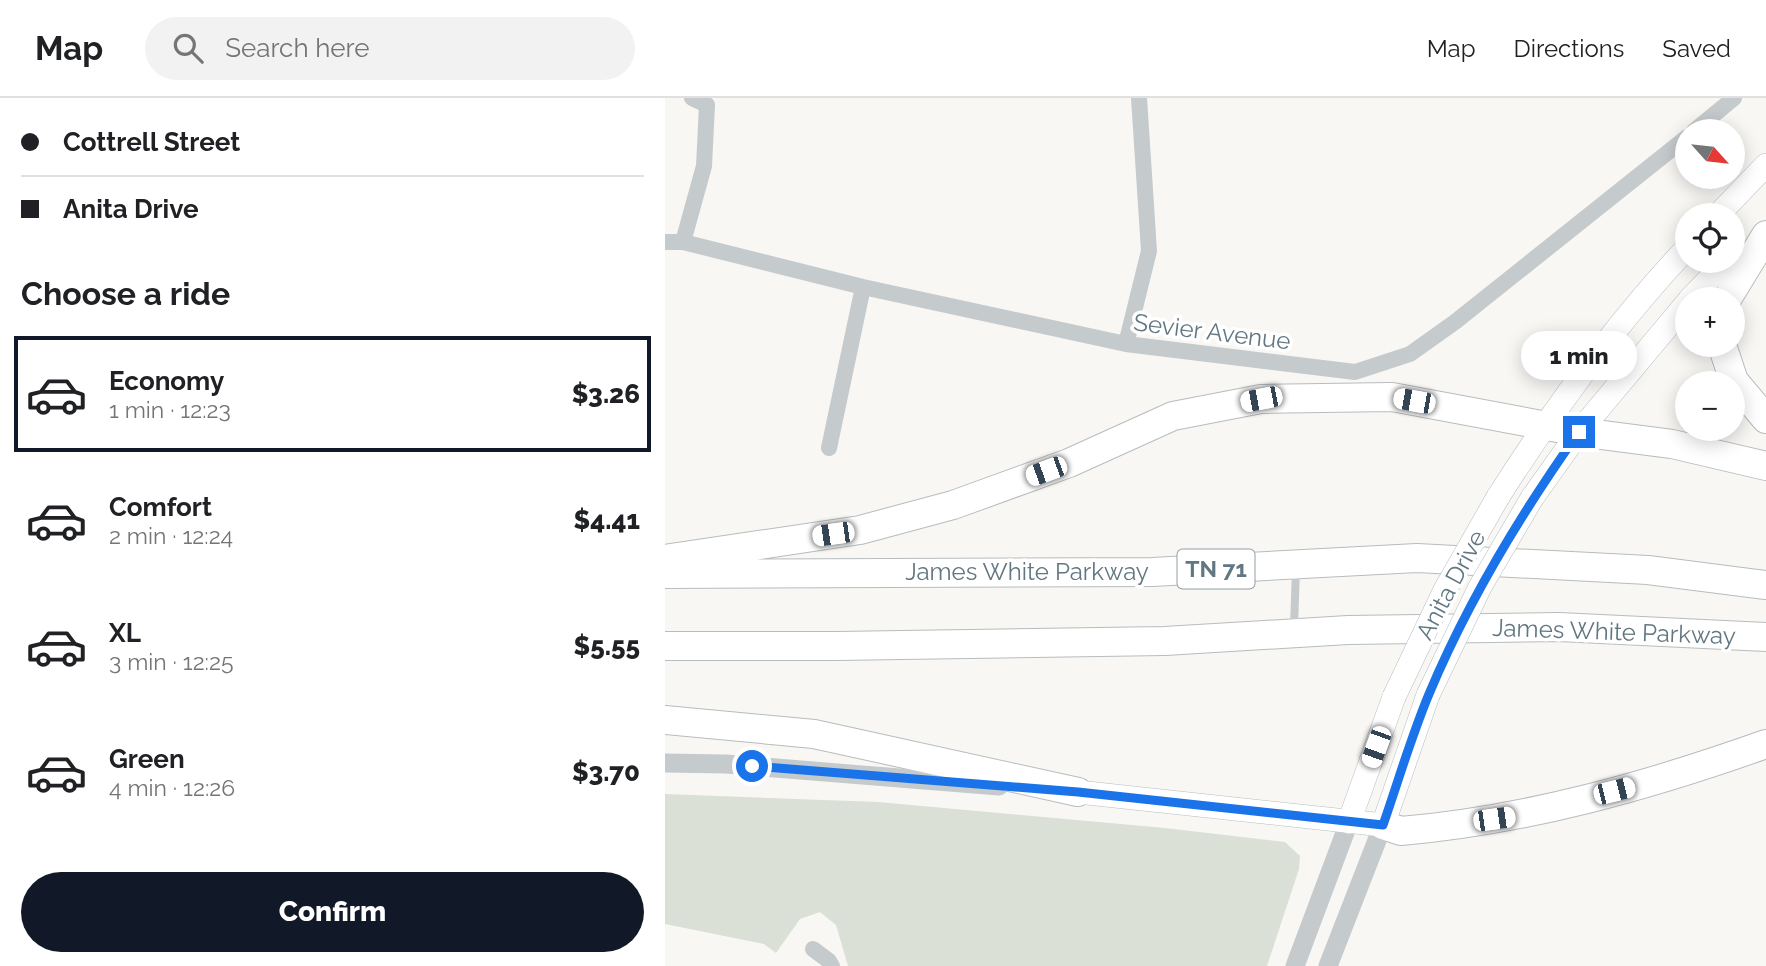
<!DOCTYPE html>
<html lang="en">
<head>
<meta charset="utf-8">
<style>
	body { margin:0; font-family:Raleway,sans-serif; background:#f2f2f2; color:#202124; height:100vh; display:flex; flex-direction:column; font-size:26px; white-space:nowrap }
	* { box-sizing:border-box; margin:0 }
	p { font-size:23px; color:#757577 }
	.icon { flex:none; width:38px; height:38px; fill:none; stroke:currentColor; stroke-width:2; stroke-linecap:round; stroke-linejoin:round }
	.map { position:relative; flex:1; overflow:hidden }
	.drawer { display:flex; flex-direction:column; background:#fff; width:665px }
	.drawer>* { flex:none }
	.hud { display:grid; align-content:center; height:154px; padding:0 21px; background:#fff }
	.needle { width:46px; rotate:117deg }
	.controls { position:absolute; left:1010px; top:21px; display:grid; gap:14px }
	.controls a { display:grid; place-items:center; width:70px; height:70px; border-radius:50%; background:#fff; box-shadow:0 4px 18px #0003; font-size:35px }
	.end { position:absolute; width:32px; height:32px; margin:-16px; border:9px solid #1a73e8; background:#fff; box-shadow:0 0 0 4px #fff }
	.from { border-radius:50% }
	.bubble { position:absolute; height:49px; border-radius:24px; background:#fff; box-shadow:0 4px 18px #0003; font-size:23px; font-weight:800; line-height:49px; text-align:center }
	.car { position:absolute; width:21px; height:42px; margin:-21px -10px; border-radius:9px; box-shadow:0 0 5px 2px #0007; background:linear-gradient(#fff 24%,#345 0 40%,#fff 0 76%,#345 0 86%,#fff 0) }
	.hud b { display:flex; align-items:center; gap:24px; height:66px; font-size:26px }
	.hud b+b { border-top:2px solid #e0e0e0 }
	.hud i { width:18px; height:18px; background:#202124 }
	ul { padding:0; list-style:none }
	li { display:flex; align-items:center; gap:21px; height:116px; margin:0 14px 10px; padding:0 7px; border:4px solid transparent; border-radius:0px }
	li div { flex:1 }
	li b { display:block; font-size:26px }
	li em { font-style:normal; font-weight:800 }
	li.active { border-color:#111827 }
	li>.icon { width:63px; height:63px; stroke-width:1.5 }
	h2 { padding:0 21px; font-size:32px; line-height:84px }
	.button { display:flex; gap:14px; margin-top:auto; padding:14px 21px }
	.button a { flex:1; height:80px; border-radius:42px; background:#111827; color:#fff; font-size:28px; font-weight:800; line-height:80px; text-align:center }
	header { display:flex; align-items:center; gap:42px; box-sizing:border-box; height:98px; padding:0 35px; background:#fff; border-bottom:2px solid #e0e0e0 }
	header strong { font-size:33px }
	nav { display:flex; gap:38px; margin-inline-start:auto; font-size:24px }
	.search { width:490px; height:63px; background:#f2f2f2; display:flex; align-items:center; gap:18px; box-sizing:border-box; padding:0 24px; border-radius:38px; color:#757577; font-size:26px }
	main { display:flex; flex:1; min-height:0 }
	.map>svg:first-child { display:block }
	.green { fill:#dae0d5 }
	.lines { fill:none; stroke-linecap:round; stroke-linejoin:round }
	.secondary-casing { stroke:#b7bec1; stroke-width:24 }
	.motorway-casing { stroke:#b7bcbe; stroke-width:30 }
	.service { stroke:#c5cacc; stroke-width:8 }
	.minor { stroke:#c5cacc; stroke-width:16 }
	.tertiary { stroke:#c5cacc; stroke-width:19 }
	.secondary { stroke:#fff; stroke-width:23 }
	.motorway { stroke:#fff; stroke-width:28 }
	.secondary-bridge-casing { stroke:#b7bec1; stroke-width:24; stroke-linecap:butt }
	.secondary-bridge { stroke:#fff; stroke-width:23 }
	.route { stroke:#1a73e8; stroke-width:9 }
	.labels { text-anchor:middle; stroke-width:7; stroke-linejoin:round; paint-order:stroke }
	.shield { fill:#fff; stroke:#90a0a7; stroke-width:2 }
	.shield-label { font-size:23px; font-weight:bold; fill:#617781 }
	.street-label { font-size:24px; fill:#617781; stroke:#fff }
</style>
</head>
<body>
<header>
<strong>Map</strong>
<div class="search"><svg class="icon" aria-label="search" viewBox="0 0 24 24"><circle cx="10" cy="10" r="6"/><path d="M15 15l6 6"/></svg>Search here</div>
<nav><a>Map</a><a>Directions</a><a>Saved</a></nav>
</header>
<main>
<section class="drawer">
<div class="hud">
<b><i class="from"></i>Cottrell Street</b>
<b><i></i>Anita Drive</b>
</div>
<h2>Choose a ride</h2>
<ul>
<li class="active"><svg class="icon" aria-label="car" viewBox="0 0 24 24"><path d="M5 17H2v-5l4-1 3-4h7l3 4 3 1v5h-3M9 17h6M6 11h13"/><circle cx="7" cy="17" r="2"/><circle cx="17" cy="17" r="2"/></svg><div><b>Economy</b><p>1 min · 12:23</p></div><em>$3.26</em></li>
<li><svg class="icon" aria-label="car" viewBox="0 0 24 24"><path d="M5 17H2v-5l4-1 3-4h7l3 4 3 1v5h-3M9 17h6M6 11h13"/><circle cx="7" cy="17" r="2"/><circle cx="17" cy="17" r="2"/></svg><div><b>Comfort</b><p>2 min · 12:24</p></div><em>$4.41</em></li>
<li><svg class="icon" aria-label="car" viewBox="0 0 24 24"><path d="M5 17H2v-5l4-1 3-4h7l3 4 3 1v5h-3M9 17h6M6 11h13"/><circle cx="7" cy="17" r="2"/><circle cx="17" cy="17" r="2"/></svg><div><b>XL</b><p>3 min · 12:25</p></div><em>$5.55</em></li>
<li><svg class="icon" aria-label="car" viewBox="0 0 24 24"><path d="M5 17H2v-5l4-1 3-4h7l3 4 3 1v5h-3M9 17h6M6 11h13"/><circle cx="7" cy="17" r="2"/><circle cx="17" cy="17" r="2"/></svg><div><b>Green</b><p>4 min · 12:26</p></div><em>$3.70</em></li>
</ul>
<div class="button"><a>Confirm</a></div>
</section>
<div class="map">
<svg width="1101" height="868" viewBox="0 0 1101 868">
	<rect width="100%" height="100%" fill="#f8f7f4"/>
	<path class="green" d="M0,696l213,8 287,26 120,14 15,14 -1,13 -32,97h-419l-12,-41 -16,-13 -20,7 -24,34 -12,-9 -99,-20z"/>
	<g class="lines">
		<defs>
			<path id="secondary" d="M1053,117l48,-50
				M1025,201l37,-38
				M833,399c56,-88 117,-173 189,-249
				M867,400l47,-66 108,-129
				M413,694l305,33 45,-130
				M684,724l45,-125"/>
			<path id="motorway" d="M1062,201l39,-64
				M1057,247l12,36 32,38
				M0,461l195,-29 93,-25 116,-42 104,-47 88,-17 131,-2 187,35 93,12 94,22
				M0,476l487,-2 265,-14 231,12 118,15
				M0,548h172l328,-5 183,-11 211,-3 207,10
				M0,622l149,14 264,58
				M718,727l18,6c126,-11 247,-45 365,-87"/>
		</defs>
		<use href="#secondary" class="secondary-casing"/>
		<use href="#motorway" class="motorway-casing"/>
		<path class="service" d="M629,530l2,-60"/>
		<path class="minor" d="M1029,33l40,-33
			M0,144h18l180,45 263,57 229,28 55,-18 45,-32 232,-185
			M18,144l21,-76 3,-61 -15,-7
			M461,246l23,-93 -10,-153
			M164,350l34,-161
			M148,851l16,12 3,5"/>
		<path class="tertiary" d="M0,665l61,1 273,22
			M630,868l54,-144
			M663,868l55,-141"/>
		<use href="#secondary" class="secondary"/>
		<use href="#motorway" class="motorway"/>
		<defs>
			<path id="secondary-bridge" d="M763,597l52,-108 52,-89
				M729,599l51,-107 53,-93"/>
		</defs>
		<use href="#secondary-bridge" class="secondary-bridge-casing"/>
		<use href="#secondary-bridge" class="secondary-bridge"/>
	</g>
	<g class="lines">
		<path class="route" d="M87,668l326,26 305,33c15,-43 28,-88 46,-131 39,-93 91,-179 150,-262"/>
	</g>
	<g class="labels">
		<rect class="shield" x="512.5" y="451.5" width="77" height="39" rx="5"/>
		<g class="shield-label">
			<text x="551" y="479">TN 71</text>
		</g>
		<g class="street-label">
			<text transform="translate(547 234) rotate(7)" y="8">Sevier Avenue</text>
			<text x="362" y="482">James White Parkway</text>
			<text transform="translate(786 487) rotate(-62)" y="8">Anita Drive</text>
			<text transform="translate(949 534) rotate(2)" y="8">James White Parkway</text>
		</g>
	</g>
</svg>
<div class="controls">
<a><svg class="needle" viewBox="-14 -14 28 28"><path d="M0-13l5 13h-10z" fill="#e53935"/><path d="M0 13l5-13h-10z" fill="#757577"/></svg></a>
<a><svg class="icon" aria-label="locate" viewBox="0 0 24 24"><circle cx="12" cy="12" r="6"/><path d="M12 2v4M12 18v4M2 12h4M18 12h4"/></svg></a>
<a>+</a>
<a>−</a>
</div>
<i class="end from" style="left:87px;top:668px"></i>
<i class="end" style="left:914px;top:334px"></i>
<div class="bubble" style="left:856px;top:233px;width:116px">1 min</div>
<i class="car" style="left:596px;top:301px;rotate:259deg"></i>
<i class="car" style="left:749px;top:303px;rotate:280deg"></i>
<i class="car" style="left:381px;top:373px;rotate:250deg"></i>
<i class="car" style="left:168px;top:436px;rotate:262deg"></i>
<i class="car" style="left:711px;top:649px;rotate:200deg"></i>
<i class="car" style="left:949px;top:693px;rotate:76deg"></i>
<i class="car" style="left:829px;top:721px;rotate:82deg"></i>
</div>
</main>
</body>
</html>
